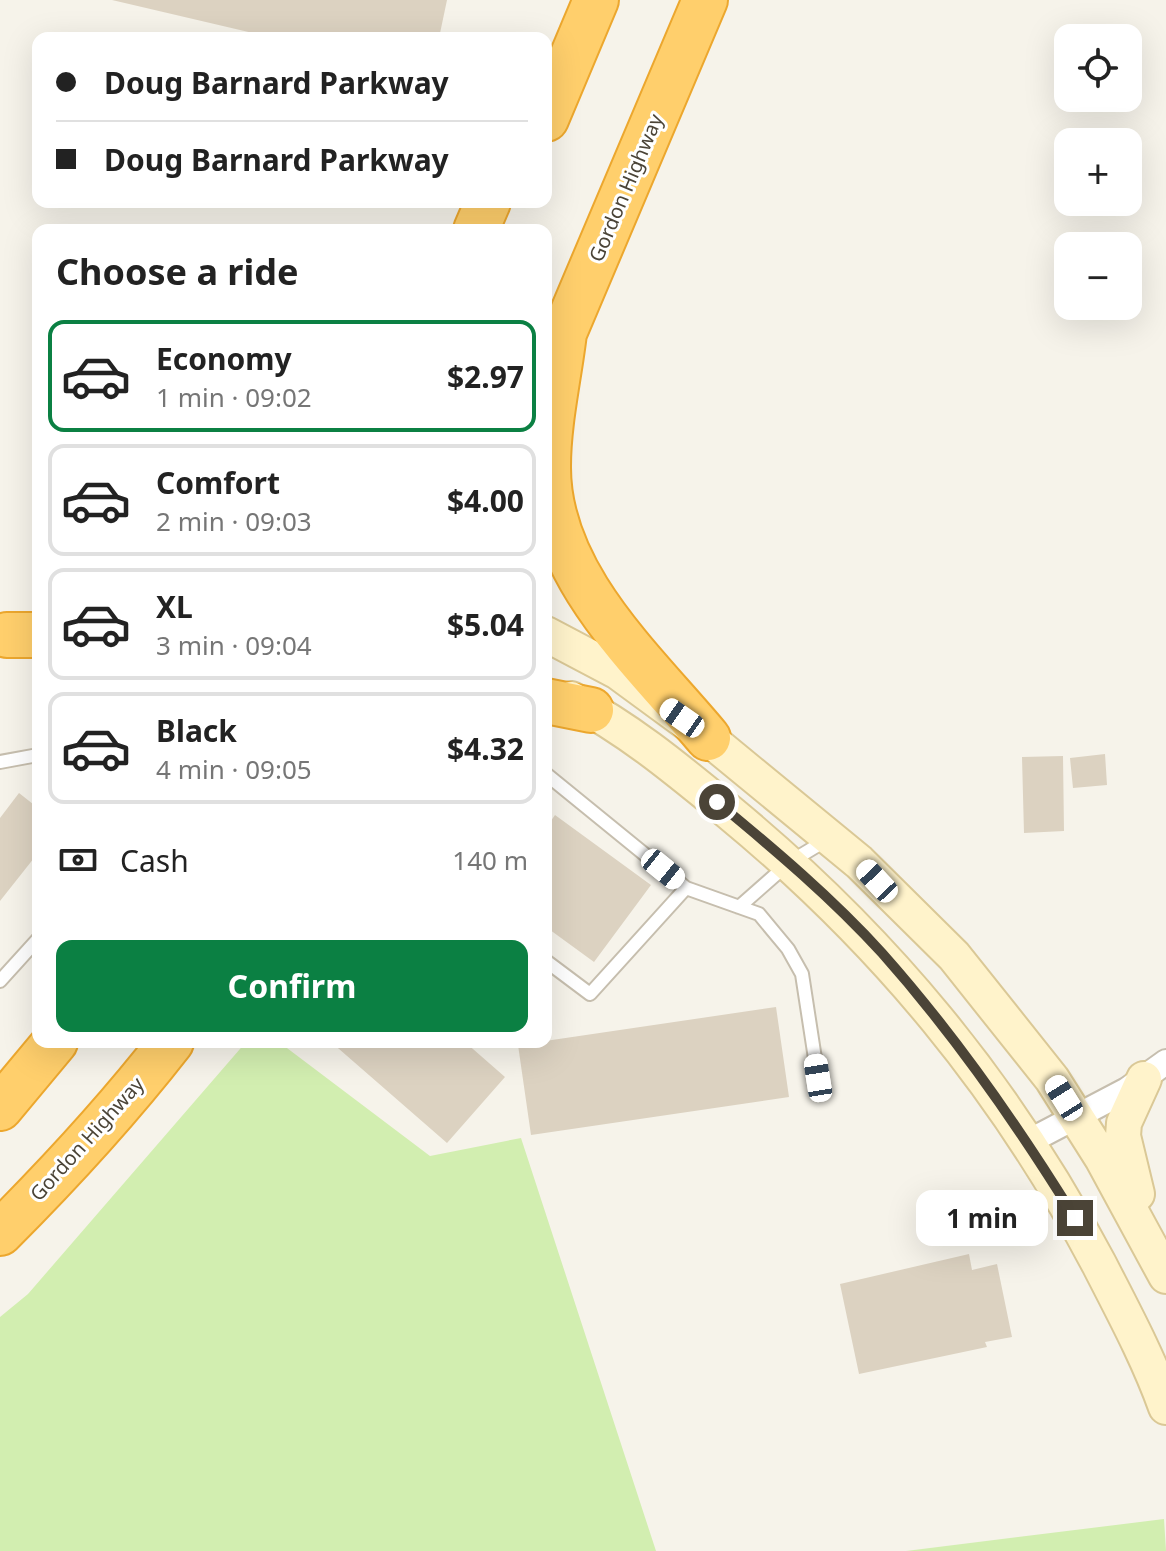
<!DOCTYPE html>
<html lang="en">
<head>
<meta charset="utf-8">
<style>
	body { margin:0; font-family:"Noto Sans",sans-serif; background:#f6f6f6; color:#222; height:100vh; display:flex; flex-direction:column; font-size:30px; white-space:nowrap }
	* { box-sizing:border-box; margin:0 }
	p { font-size:26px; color:#767676 }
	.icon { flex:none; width:44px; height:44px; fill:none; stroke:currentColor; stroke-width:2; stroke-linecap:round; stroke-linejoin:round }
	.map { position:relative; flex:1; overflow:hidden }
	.details { position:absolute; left:32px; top:224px; width:520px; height:824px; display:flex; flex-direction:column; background:#fff; border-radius:16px; box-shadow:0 8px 32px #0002 }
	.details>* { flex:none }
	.hud { position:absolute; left:32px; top:32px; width:520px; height:176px; border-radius:16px; box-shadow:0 8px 32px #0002; display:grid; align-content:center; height:176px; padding:0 24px; background:#fff }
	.controls { position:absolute; left:1054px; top:24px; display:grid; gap:16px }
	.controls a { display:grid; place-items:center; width:88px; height:88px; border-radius:16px; background:#fff; box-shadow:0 8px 32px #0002; font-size:40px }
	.end { position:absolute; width:36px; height:36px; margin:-18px; border:10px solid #4b4437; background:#fff; box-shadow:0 0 0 4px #fff }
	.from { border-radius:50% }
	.bubble { position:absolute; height:56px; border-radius:16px; background:#fff; box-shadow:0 8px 32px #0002; font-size:26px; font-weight:700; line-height:56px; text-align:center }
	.car { position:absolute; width:24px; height:48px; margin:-24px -12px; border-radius:10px; box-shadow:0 0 6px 2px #0007; background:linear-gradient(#fff 24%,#345 0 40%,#fff 0 76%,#345 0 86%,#fff 0) }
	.hud b { display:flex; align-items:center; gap:28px; height:76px; font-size:30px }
	.hud b+b { border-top:2px solid #e0e0e0 }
	.hud i { width:20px; height:20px; background:#222 }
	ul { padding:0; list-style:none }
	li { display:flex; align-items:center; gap:24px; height:112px; margin:0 16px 12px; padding:0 8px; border:4px solid #e0e0e0; border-radius:16px }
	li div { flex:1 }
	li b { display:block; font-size:30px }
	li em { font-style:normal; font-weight:700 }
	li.selected { border-color:#0b8043 }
	li>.icon { width:72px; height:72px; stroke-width:1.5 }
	h2 { padding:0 24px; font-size:36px; line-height:96px }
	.pay { display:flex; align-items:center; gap:20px; height:88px; padding:0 24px; font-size:30px }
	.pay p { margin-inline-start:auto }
	.primary-button { display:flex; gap:16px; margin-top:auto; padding:16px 24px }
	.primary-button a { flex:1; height:92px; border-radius:16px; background:#0b8043; color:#fff; font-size:32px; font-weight:700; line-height:92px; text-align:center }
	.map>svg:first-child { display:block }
	.green { fill:#d2eeb0 }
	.building { fill:#dcd2c1 }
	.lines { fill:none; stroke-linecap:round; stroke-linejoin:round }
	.lane-casing { stroke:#c6beae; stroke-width:16 }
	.street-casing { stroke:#c6beae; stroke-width:28 }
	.secondary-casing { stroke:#dac896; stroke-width:38 }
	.highway-casing { stroke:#eca72e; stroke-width:48 }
	.lane { stroke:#fff; stroke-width:12 }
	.street { stroke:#fff; stroke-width:24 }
	.secondary { stroke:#fff3cb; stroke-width:34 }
	.highway { stroke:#ffcf6c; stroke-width:44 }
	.route { stroke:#4b4437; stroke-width:10 }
	.labels { text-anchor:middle; stroke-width:6; stroke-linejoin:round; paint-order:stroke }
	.street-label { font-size:20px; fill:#4b4437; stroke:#fff }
</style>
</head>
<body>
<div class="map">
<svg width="1166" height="1551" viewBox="0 0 1166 1551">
	<rect width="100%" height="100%" fill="#f6f3ea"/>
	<path class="green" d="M246,1042h33l151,114 91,-18 135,413h-656v-234l28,-23z
		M1164,1519l2,32h-260z"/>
	<path class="building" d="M112,0h335l-8,38h-165z
		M1105,754l2,31 -34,3 -3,-30z
		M1063,756l1,75 -40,2 -2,-76z
		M19,793l19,15v45l-38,48v-83z
		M555,815l96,70 -57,77 -48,-35v-99z
		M776,1007l13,90 -258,38 -13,-90z
		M331,1042h134l40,35 -58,66z
		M969,1254l3,16 25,-6 15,73 -27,5 2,5 -128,27 -19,-90z"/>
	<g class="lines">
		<defs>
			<path id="lane" d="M0,762l38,-7
				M546,774l140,114 -96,106 -44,-33
				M686,888l73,26 29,35 14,25 16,104
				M739,907l51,-45 38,-23
				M0,981l38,-42"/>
			<path id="street" d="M1028,1142l99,-52 39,-28"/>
			<path id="secondary" d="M546,634l72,38 90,66 151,124 95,94 98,123 50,79 64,118
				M571,699c58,30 108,72 158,113 155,128 276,274 370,452 24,47 49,93 67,143
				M1137,1194l-14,-58 1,-13 20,-44"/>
			<path id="highway" d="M546,119l50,-119
				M476,230l12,-28
				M564,333c-5,43 -16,89 -16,133 -1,109 95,194 160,272
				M553,359l152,-359
				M7,635h31
				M546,701l45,9
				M0,1108l55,-66
				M0,1233c61,-61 118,-123 171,-191"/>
		</defs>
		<use href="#lane" class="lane-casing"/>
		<use href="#street" class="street-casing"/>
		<use href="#secondary" class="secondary-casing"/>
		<use href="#highway" class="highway-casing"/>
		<use href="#lane" class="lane"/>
		<use href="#street" class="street"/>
		<use href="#secondary" class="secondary"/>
		<use href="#highway" class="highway"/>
	</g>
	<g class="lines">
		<path class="route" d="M717,802c57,47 115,96 165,151 73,82 135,171 193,265"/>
	</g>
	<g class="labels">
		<g class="street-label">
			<text transform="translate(626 188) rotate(-67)" y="7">Gordon Highway</text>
			<text transform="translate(87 1139) rotate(-48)" y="7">Gordon Highway</text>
		</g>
	</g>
</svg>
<div class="controls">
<a><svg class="icon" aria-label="locate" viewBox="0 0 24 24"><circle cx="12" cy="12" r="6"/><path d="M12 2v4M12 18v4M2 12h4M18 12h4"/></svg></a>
<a>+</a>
<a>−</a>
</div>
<i class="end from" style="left:717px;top:802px"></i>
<i class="end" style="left:1075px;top:1218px"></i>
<div class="bubble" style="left:916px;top:1190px;width:132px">1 min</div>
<i class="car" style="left:682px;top:718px;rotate:305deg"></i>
<i class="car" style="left:663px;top:869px;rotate:129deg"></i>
<i class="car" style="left:877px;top:881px;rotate:317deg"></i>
<i class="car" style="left:818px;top:1078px;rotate:351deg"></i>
<i class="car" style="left:1064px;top:1098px;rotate:328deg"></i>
<div class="hud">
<b><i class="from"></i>Doug Barnard Parkway</b>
<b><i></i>Doug Barnard Parkway</b>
</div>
<section class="details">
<h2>Choose a ride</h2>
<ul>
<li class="selected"><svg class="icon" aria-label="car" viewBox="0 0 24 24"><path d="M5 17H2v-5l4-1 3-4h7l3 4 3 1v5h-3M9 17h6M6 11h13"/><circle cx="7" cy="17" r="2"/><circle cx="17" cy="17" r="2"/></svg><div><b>Economy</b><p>1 min · 09:02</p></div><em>$2.97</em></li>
<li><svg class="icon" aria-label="car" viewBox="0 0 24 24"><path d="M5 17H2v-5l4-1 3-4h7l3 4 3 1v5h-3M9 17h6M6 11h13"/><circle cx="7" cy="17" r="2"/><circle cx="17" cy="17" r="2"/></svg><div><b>Comfort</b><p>2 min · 09:03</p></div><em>$4.00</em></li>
<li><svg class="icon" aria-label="car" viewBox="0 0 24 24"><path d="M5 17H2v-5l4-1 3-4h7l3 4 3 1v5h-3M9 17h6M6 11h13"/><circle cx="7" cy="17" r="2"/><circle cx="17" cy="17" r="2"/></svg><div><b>XL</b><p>3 min · 09:04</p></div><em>$5.04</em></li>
<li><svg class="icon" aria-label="car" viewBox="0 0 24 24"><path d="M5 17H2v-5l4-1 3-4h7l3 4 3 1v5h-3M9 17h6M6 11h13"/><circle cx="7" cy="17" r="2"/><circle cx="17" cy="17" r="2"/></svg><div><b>Black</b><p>4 min · 09:05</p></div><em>$4.32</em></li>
</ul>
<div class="pay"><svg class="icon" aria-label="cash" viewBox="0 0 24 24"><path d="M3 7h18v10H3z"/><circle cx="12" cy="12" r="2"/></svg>Cash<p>140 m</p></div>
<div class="primary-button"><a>Confirm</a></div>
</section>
</div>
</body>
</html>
